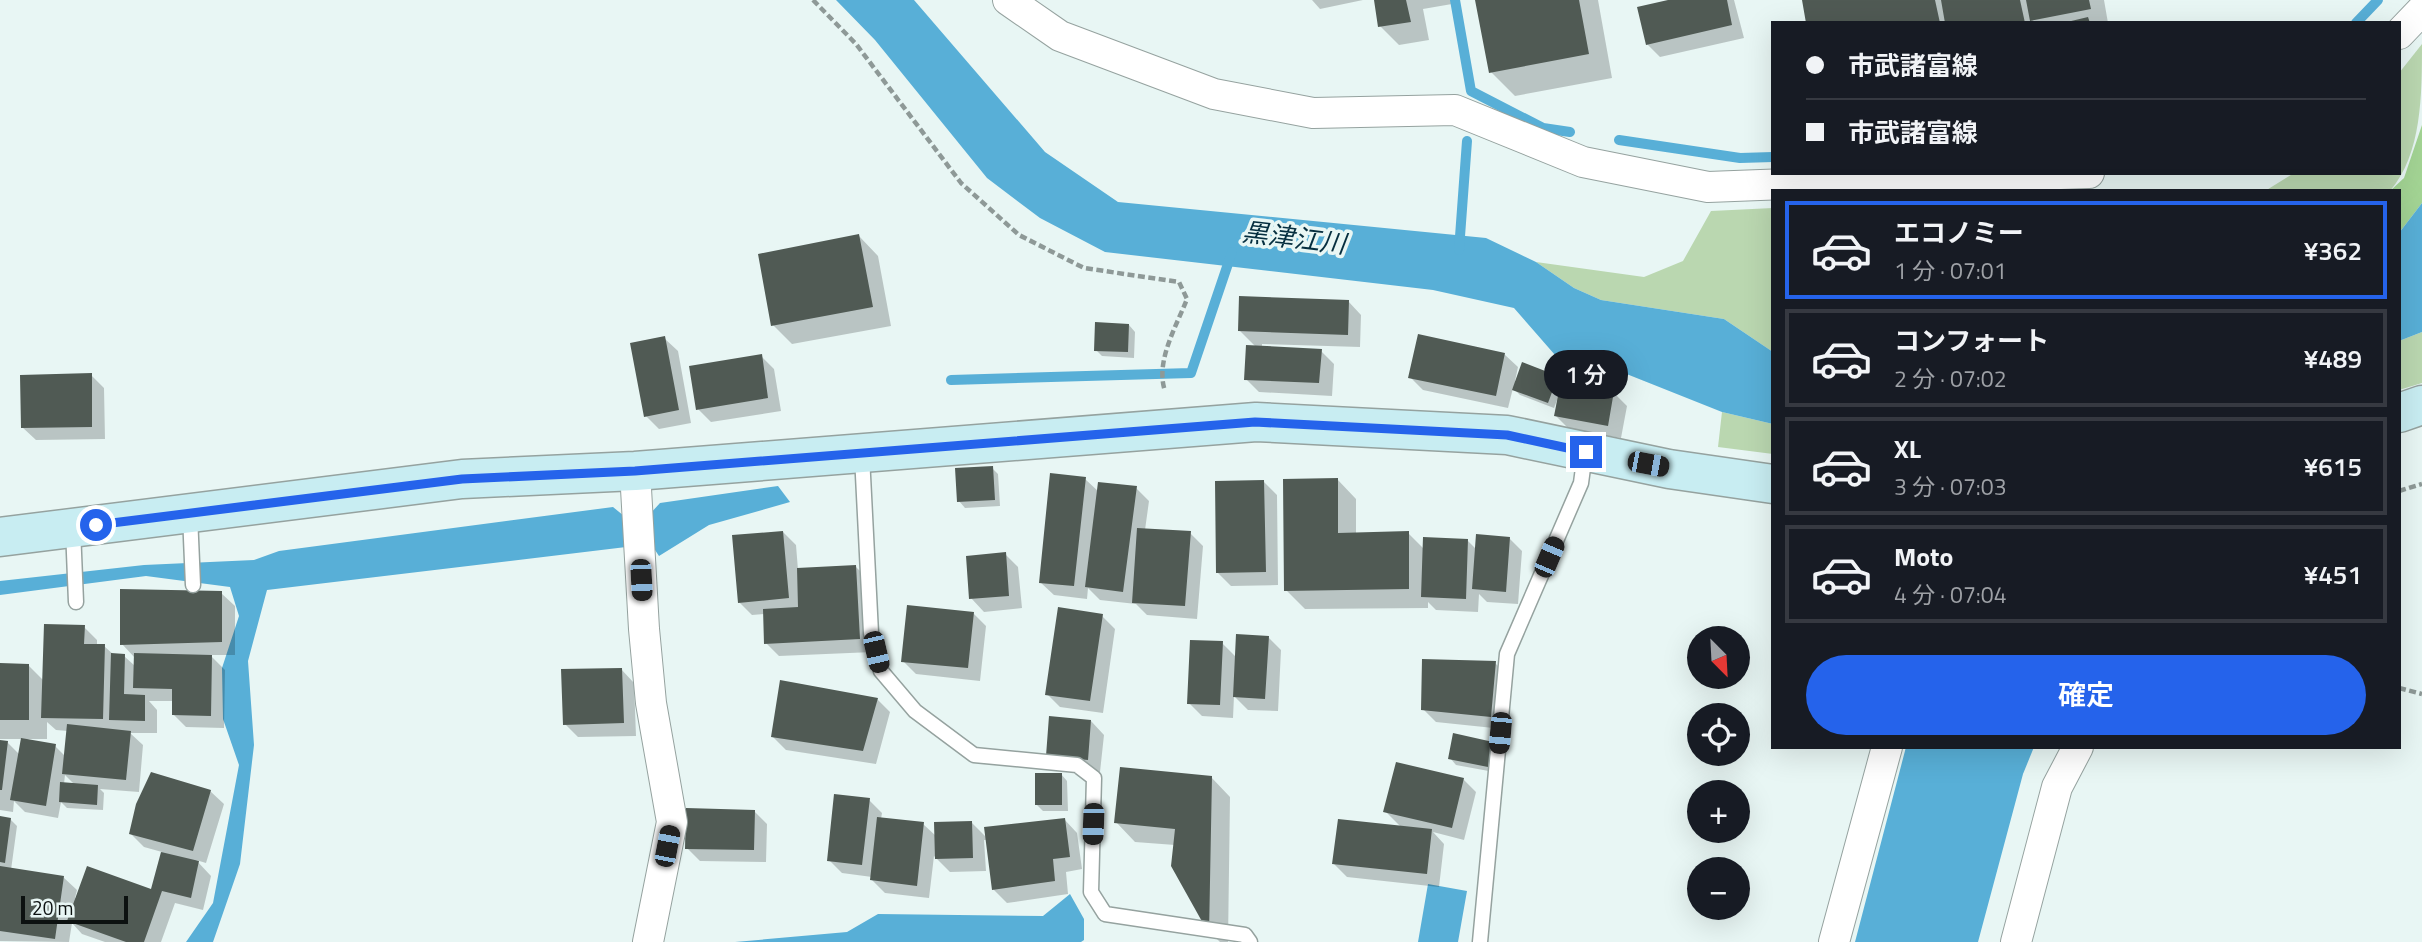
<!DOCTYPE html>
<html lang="ja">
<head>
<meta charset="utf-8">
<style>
	body { margin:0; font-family:"Titillium Web","Noto Sans JP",sans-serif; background:#242831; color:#f1f3f6; height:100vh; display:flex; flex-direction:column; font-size:26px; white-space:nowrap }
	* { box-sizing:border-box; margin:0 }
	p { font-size:23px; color:#9ea1a6 }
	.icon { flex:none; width:38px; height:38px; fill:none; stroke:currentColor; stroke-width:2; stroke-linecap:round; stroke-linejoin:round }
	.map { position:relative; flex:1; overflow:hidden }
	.panel { position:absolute; left:1771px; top:189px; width:630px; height:560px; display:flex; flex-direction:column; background:#171b24; border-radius:0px; box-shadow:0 7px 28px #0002 }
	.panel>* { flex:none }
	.top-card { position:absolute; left:1771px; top:21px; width:630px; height:154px; border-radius:0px; box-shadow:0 7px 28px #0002; display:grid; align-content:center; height:154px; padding:0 35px; background:#171b24 }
	.needle { width:46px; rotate:156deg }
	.tools { position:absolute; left:1687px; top:626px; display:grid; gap:14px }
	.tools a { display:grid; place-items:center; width:63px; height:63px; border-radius:50%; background:#171b24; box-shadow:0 7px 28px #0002; font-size:35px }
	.scale { position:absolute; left:21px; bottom:18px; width:107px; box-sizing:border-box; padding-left:7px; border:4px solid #0c1110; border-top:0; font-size:19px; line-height:24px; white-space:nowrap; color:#0c1110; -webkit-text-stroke:5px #e8f6f4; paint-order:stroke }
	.end { position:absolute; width:32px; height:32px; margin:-16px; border:9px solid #2563eb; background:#fff; box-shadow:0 0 0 4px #fff }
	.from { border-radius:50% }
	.bubble { position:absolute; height:49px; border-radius:24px; background:#171b24; box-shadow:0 7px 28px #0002; font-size:23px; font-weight:600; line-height:49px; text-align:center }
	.car { position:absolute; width:21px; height:42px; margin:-21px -10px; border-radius:9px; box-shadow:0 0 5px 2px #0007; background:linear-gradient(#222 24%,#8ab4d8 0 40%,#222 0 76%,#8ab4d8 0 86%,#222 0) }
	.top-card b { display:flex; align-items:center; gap:24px; height:66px; font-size:26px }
	.top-card b+b { border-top:2px solid #363941 }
	.top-card i { width:18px; height:18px; background:#f1f3f6 }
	ul { padding:12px 0 0; list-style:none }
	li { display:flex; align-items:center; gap:21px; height:98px; margin:0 14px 10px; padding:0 21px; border:4px solid #363941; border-radius:0px }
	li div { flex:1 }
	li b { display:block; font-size:26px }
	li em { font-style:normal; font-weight:600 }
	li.selected { border-color:#2563eb }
	li>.icon { width:63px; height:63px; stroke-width:1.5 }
	.primary-button { display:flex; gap:14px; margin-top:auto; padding:14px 35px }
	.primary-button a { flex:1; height:80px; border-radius:42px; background:#2563eb; color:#fff; font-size:28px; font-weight:600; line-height:80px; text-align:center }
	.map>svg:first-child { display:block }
	.green { fill:#bad7b0 }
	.forest { fill:#a3d494 }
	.water { fill:#58afd7 }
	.shadow { fill:#0003; fill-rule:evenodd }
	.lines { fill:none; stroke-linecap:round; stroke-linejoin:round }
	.stream { stroke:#58afd7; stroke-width:10 }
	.building { fill:#505a54 }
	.lane-casing { stroke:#95a29f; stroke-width:17 }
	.street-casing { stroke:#95a29f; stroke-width:32 }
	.secondary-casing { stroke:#95a29f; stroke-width:41 }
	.path { stroke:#8e9997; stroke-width:4.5; stroke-dasharray:7 3.5; stroke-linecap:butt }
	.lane { stroke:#fff; stroke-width:14 }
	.street { stroke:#fff; stroke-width:30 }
	.secondary { stroke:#c8edf2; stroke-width:38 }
	.route { stroke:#2563eb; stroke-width:9 }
	.labels { text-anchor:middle; stroke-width:7; stroke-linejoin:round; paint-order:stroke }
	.water-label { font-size:26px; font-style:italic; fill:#052e3f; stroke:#e8f6f4 }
</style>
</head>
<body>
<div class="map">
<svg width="2422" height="942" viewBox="0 0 2422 942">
	<rect width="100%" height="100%" fill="#e8f6f4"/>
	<path class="green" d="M2422,44c0,50 0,110 -32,147h-125l29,-18h105v-100z
		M1773,208v144l-49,-33 -123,-19 -27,-12 -38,-26 108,15 39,-16 28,-50z
		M2422,332v51l-23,7v-49z
		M1722,412l51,12v30l-55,-7z"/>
	<path class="forest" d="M2422,125v78l-23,30v-42h-9l14,-13z"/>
	<path class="water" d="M836,0h78l131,152 73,50 368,36 50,24 38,26 27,12 123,19 49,33v72l-51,-12 -108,-43 -52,-6 -48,-55 -81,-18 -328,-38 -65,-34 -53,-40 -112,-138z
		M2422,203v129l-23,9v-108z
		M778,486l12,16 -81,23 -50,31 -8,-12 -384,46 -19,71 6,84 -14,119 -27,78h-27l27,-39 26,-138 -16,-46 -1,-51 17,-52 -9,-29 -84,-11 -146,19v-14l144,-16 110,-5 25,-9 334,-44 11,9 25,-1 11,-12z
		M1906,747h128l-11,27 -45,168h-123z
		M1428,884l39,7 -9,51h-40z
		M1070,894l14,25v21l-3,2h-346l112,-10 31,-18 165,2z"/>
	<path class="shadow" d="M1312,0h51l-43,9z
		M1375,0h77v4l-29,5 6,31 -30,5 -19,-19z
		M1477,0h121l14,78 -97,18 -24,-24z
		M1676,0h58l10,38 -84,19 -13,-13z
		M1804,0h300l4,23h-300z
		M859,236l19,20 13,70 -99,18 -19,-19z
		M1348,301l13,14 -1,32 -98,-3v3l59,4 13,13 -2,32 -73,-4 -13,-13 10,-32 -16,-16z
		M1129,325l6,7 -1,26 -32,-2 -6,-6z
		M664,338l14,13 13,72 -32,6 -13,-13z
		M1504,354l14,13 -3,14 42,-4 7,7 50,9 13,13 -6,32 -52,-9 -13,-13 1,-16 -3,8 -34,-13 -7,-7 -5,20 -85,-18 -13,-13z
		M761,356l13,13 7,42 -70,11 -13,-13z
		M91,375l13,13 1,51 -69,1 -14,-13z
		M992,468l6,6 2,32 -35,2 -6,-7z
		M1085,479l14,13 37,-4 13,13 -4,29 45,3 13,13 -6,73 -50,-4 -11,-11 -36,-4 -12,-12 -1,11 -33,-4 -14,-13z
		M1337,479l19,20v35l52,-1 16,16 44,-8 9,9 32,-12 13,13 -4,53 -31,-2 -8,-8 -1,18 -42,-2 -8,-8v6l-123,1 -19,-19z
		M1263,481l14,14 1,90 -47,1 -13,-13z
		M783,532l13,13 2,25 58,-3 13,13 4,72 -94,4 -13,-13 -1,-29 -13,1 -13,-13z
		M1005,554l13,13 4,41 -38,4 -13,-14z
		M221,593l14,13v49h-25l15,15 -1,58 -38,-1 -13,-13 1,-13h-25l8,9v23h-27l13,12 -4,47 -39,-3 4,4 -1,17 -36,-2 -6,-6 -3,16 -33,-6 -11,-11 -1,11 -13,-2v-69l7,1 13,13 2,-16h-22v-74h28l16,16 40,-54 13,13v6h7l10,9 10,1 11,10v-8l-13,-14zM47,722l9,8 12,1 -3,25 -10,-10 -30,-7h22zM65,775l10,10 -11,-1z
		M973,613l13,13 -6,55 -64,-7 -13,-13z
		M1102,616l13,13 -12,84 -43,-6 -13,-13z
		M1268,637l13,13 -3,61 -30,-1 -14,-14 -1,22 -31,-2 -13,-13 33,-60 15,15z
		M1495,663l13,13 -5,53 -67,-7 -13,-13z
		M621,669l13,14 2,53 -58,1 -13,-13z
		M877,699l13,13 -14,52 -90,-14 -13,-13z
		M1091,721l13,14 -4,37 -39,-3z
		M1492,743l2,29 -38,-7 -6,-7z
		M1061,774l6,7 1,30h-25l-7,-7z
		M1211,777l19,20 -2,145h-8l-10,-10 -35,-87 -40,-3 -19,-20z
		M1463,779l13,13 -12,48 -31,-8 11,12 -5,43 -92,-10 -13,-13 68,-36 -17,-17z
		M210,791l14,13 -18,59 -10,-3 15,16 -8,34 -28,-7 -14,39h-56l-23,-8 -10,-11 -3,19 -69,-1v-123l10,1 7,7 -6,44 52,7 14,13 -2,8 2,1 75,-8 10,-39 -18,-5 -13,-13z
		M869,800l13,13 -1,6 42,5 13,12 35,-14 16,16 77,-19 13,14 5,36 -16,3 2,22 -61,9 -13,-13 -7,-50h-3l2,31 -36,1 -16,-16 -5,42 -44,-5 -13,-13v-3l-30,-4 -13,-13z
		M754,811l13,13 -1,38 -66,-1 -13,-13z"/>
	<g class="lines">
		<path class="stream" d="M1455,0l16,91 72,37 27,4
			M2356,23l22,-23
			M1619,140l121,18 33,-1
			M1459,250l8,-109
			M951,380l240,-7 41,-121"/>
	</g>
	<path class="building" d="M1374,0h32l5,22 -33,5z
		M1475,0h104l10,54 -100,19z
		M1668,0h59l5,25 -86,20 -9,-38z
		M1802,0h133l5,23h-134z
		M1941,0h79l5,23h-80z
		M2026,0h63l2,9 -61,12z
		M2088,17l2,6h-23v-1z
		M859,234l14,73 -102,19 -13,-72z
		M1239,296l110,4 -1,35 -110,-4z
		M1095,322l34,2 -1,28 -34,-1z
		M1418,334l87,19 -9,43 -88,-18z
		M665,336l14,74 -35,7 -14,-74z
		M1246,345l76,4 -3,34 -75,-3z
		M762,354l6,44 -72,12 -7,-44z
		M1522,362l36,14 -10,27 -36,-13z
		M92,373v54l-71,1 -1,-53z
		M1561,381l53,10 -6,35 -54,-10z
		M993,466l2,34 -38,2 -2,-34z
		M1050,473l36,4 -12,109 -35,-3z
		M1338,478v55l71,-2v58l-125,2 -1,-112z
		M1264,480l2,92 -50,1 -1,-92z
		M1098,482l39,4 -14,106 -38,-5z
		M1137,528l54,3 -6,75 -53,-3z
		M783,531l6,67 -51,5 -6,-68z
		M1476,534l34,3 -4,55 -34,-3z
		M1423,537l45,2 -2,60 -45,-2z
		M1006,552l3,44 -40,3 -3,-43z
		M856,565l4,74 -96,5 -1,-35 35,-2 -1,-39z
		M120,589l102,2v51l-102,3z
		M907,605l67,7 -6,56 -67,-6z
		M1058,607l45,7 -13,87 -45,-6z
		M44,624l41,1 -1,19h21l-2,75 -62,-1z
		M1236,634l33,2 -4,63 -32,-2z
		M1190,640l33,1 -3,64 -33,-1z
		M111,653l14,1 -1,40 21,1v26l-36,-1z
		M134,653l78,2 -1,61 -39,-1v-26l-39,-1z
		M1422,659l74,2 -5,56 -70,-7z
		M0,663l29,1v56h-29z
		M622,668l2,55 -61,2 -2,-56z
		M780,680l98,18 -15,53 -92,-14z
		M1049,716l42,4 -3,40 -42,-4z
		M67,724l64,7 -5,49 -64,-6z
		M1453,733l40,9 -5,25 -40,-8z
		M21,738l35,6 -10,62 -36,-6z
		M0,740l8,1 -6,49h-2z
		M1396,762l68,16 -12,50 -69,-16z
		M1120,767l92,9 -3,158 -38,-68 4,-37 -61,-6z
		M151,772l60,18 -18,61 -64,-17 7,-30z
		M1035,773h27v32h-27z
		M60,782l38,3 -1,20 -38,-3z
		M834,794l36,4 -8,67 -35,-4z
		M686,808l69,2 -1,40 -69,-1z
		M0,816l11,2 -6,45 -5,-1z
		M877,817l47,5 -7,64 -47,-6z
		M1065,818l5,39 -17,2 2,22 -63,9 -8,-63z
		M1338,819l94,10 -5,45 -95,-10z
		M972,821l1,37 -38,1 -1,-37z
		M161,852l38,9 -8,37 -29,-7 -18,51h-18l-59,-21 20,-55 64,23z
		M0,866l64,10 -9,63 -55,-8z"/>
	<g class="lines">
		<defs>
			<path id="lane" d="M862,456l9,177 10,38 34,40 59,44 103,10 17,13 -3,114 14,22 140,21 5,7
				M190,515l3,70
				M73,529l3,73
				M1480,942l27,-288 74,-171 4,-30"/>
			<path id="street" d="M1008,0l52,36 154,58 99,19 142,-3 128,52 125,25 381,-14
				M2399,34l23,-24
				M635,471l9,158 7,74 21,119 -24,120
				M1834,942l53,-195
				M2016,942l41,-155 21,-40"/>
			<path id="secondary" d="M2399,413l23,-8
				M0,537l462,-58 173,-8 621,-49 251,13 162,34 104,15"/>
		</defs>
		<use href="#lane" class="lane-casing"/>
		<use href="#street" class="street-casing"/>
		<use href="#secondary" class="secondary-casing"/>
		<path class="path" d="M813,0l43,44 105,139 58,52 65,33 95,14 8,17c-11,28 -32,63 -22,92
			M2399,491l23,-7
			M2399,688l23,6"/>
		<use href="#lane" class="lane"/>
		<use href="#street" class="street"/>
		<use href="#secondary" class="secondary"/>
	</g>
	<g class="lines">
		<path class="route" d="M96,525l366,-46 173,-8 620,-49 252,13 79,17"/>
	</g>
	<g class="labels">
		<g class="water-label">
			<text transform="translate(1294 238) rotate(7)" y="9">黒津江川</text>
		</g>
	</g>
</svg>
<div class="tools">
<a><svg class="needle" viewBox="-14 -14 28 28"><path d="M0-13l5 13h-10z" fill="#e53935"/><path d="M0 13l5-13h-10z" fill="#9ea1a6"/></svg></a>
<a><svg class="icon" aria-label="locate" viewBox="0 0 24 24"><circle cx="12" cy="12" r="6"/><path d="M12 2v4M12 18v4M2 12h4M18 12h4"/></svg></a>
<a>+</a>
<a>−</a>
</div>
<div class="scale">20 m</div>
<i class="end from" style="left:96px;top:525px"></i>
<i class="end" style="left:1586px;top:452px"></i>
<div class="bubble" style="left:1544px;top:350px;width:84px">1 分</div>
<i class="car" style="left:1648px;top:464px;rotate:101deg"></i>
<i class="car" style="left:1549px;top:557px;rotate:23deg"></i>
<i class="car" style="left:641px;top:580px;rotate:177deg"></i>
<i class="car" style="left:876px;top:652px;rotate:167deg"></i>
<i class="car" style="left:1500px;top:733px;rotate:185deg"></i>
<i class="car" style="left:1093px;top:824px;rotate:182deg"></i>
<i class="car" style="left:667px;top:846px;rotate:11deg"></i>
<div class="top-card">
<b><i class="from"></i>市武諸富線</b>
<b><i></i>市武諸富線</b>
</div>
<section class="panel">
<ul>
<li class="selected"><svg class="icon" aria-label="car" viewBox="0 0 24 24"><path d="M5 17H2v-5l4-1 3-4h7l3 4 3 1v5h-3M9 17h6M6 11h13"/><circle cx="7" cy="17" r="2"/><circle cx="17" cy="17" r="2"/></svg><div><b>エコノミー</b><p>1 分 · 07:01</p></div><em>¥362</em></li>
<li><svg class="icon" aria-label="car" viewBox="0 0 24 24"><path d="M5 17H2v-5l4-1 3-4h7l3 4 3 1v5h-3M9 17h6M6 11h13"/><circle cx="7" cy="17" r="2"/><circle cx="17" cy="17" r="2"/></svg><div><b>コンフォート</b><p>2 分 · 07:02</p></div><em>¥489</em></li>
<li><svg class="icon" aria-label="car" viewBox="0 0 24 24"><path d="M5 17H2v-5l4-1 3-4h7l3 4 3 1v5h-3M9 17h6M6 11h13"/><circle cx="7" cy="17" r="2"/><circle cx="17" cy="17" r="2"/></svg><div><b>XL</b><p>3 分 · 07:03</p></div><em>¥615</em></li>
<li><svg class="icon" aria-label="car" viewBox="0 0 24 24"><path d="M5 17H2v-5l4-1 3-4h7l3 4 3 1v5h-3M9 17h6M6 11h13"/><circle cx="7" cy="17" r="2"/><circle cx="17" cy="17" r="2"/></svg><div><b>Moto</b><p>4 分 · 07:04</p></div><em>¥451</em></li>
</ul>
<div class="primary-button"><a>確定</a></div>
</section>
</div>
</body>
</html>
